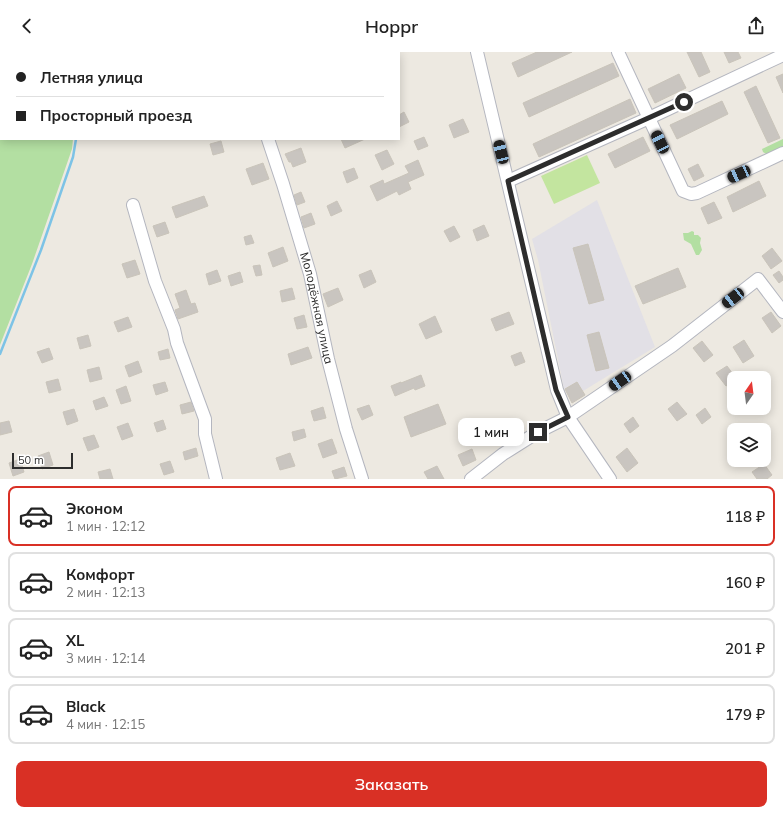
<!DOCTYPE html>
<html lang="ru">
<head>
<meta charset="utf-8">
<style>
	body { margin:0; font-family:Mulish,sans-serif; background:#f6f6f6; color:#222; height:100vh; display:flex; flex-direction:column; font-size:15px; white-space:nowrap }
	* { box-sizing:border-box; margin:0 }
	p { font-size:13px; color:#767676 }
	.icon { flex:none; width:22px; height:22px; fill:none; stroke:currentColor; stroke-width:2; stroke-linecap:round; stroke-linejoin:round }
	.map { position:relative; height:427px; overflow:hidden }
	.sheet { display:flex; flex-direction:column; background:#fff; flex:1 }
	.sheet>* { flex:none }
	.hud { position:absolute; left:0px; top:0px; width:400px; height:88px; box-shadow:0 2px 10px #0003; display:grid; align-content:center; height:88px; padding:0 16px; background:#fff }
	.needle { width:26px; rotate:14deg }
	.tools { position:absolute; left:727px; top:319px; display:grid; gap:8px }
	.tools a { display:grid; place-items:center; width:44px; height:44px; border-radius:8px; background:#fff; box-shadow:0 2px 10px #0003; font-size:20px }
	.scale { position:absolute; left:12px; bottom:10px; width:61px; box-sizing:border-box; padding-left:4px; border:2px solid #2d2d2d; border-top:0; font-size:11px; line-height:14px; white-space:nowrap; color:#2d2d2d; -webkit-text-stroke:3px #fff; paint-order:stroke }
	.end { position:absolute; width:18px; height:18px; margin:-9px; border:5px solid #2d2d2d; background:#fff; box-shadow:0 0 0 2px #fff }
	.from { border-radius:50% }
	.bubble { position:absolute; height:28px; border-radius:8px; background:#fff; box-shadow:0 2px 10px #0003; font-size:13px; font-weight:600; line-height:28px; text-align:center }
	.car { position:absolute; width:12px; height:24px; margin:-12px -6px; border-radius:5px; box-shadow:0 0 3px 1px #0007; background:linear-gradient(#222 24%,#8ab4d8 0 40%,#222 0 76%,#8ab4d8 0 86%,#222 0) }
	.hud b { display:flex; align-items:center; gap:14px; height:38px; font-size:15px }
	.hud b+b { border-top:1px solid #e0e0e0 }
	.hud i { width:10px; height:10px; background:#222 }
	ul { padding:7px 0 0; list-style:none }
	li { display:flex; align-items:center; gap:12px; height:60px; margin:0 8px 6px; padding:0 8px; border:2px solid #e0e0e0; border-radius:8px }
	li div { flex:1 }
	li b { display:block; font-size:15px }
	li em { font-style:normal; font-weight:600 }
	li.selected { border-color:#d93025 }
	li>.icon { width:36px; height:36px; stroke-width:1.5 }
	.action { display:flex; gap:8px; margin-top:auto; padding:8px 16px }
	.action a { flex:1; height:46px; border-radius:8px; background:#d93025; color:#fff; font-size:16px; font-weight:600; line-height:46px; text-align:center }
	header { display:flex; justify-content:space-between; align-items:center; height:52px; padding:0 16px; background:#fff; font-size:18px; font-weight:600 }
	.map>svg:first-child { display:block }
	.industrial { fill:#e2e0e6 }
	.green { fill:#b3dfa2 }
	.pitch { fill:#c3e59f }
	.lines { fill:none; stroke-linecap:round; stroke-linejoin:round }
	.stream { stroke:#7dc3e6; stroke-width:2.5 }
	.building { fill:#c9c5c0; stroke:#c9c4ba }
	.minor-casing { stroke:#b4b6bf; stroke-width:14 }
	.minor { stroke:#fff; stroke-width:12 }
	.route { stroke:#2d2d2d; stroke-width:5 }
	.labels { text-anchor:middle; stroke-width:3.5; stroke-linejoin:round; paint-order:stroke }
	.street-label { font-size:12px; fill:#2d2d2d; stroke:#fff }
</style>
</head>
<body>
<header><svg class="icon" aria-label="back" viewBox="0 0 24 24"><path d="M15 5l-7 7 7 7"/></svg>Hoppr<svg class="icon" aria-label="share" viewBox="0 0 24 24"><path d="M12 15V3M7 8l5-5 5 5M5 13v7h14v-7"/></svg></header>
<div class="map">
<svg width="783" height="427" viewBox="0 0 783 427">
	<rect width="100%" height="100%" fill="#ede9e1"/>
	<path class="industrial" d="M597,148l58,147 -72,44 -6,-9 -13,7 -26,-129 -6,-21z"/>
	<path class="green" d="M0,0h86l-85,1v86h72l-1,10 -40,115 -32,81z
		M783,87v10l-15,6 -5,-3 -1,-3z
		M692,179l2,1v3h4l3,3 -1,5 2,7 -3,5h-3l-5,-11 -7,-4 -1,-7h5z"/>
	<path class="pitch" d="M587,103l13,28 -46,21 -13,-28z"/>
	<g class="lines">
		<path class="stream" d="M95,1v-1
			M0,302l41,-104 32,-93 3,-18"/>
	</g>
	<path class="building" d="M537,0h35l-54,25 -6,-14z
		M687,0h14l9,20 -11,5z
		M724,0h14l3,6 -12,5z
		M613,11l6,13 -90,41 -6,-14z
		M679,22l7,14 -31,15 -7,-14z
		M783,22v19l-7,-16z
		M756,34l24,52 -12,5 -24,-51z
		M630,47l6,14 -97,44 -6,-13z
		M722,49l6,13 -51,25 -7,-14z
		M404,60l5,10 -10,5v-12z
		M463,67l6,13 -15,6 -5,-13z
		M424,85l4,9 -10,4 -4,-9z
		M643,85l7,14 -35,17 -7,-14z
		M341,87h24l-20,9z
		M221,89l3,11 -11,3 -3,-11z
		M301,96l5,14 -13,5 -2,-5h-2l-4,-8z
		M387,98l7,14 -12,6 -7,-15z
		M418,108l6,15 -16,7 3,7 -12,6 -2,-4 -20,10 -7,-15 13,-6 1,4 25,-11 -4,-7z
		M263,111l6,16 -17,6 -6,-16z
		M698,112l6,12 -10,5 -6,-12z
		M354,116l4,10 -11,5 -4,-11z
		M759,129l7,15 -33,16 -6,-15z
		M301,140l4,10 -8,3 -3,-10z
		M204,144l4,10 -32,12 -4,-11z
		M337,149l5,10 -11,5 -4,-10z
		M714,150l8,16 -14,6 -7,-16z
		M311,161l4,11 -11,4 -3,-11z
		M165,170l4,11 -12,4 -4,-11z
		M484,173l5,11 -12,5 -4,-11z
		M454,174l6,11 -10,5 -6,-11z
		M251,183l3,8 -8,2 -2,-8z
		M588,192l16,56 -15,4 -16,-56z
		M283,195l5,14 -15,6 -5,-14z
		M772,196l10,13 -11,8 -9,-13z
		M135,208l5,14 -13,4 -5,-14z
		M260,213l2,10 -6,1 -3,-10z
		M678,216l8,19 -43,17 -8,-18z
		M217,218l4,11 -12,4 -3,-11z
		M371,218l5,12 -12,6 -5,-13z
		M779,219l4,6v3l-4,3 -6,-8z
		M240,220l3,10 -12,4 -3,-10z
		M292,236l3,11 -13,3 -2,-11z
		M338,236l5,12 -15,7 -5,-13z
		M186,238l5,14 4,-1 3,9 -20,7 -3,-9 5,-2 -5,-14z
		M509,260l5,12 -18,7 -5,-12z
		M771,260l10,14 -9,7 -10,-15z
		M304,263l3,12 -10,2 -3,-11z
		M435,264l7,16 -16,7 -7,-15z
		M128,265l4,10 -14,5 -4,-10z
		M599,280l10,36 -13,3 -9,-36z
		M88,283l3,11 -11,3 -3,-11z
		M744,288l10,16 -11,7 -10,-16z
		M702,289l11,14 -9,7 -11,-14z
		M308,295l4,11 -21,7 -3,-11z
		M49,296l4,11 -11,4 -5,-11z
		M168,297l2,9 -10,2 -2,-8z
		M521,300l4,10 -10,4 -4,-10z
		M138,309l4,11 -13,5 -4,-11z
		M727,314l9,12h-2v3l-8,5 -10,-13z
		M99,315l3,12 -12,3 -3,-12z
		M421,323l4,11 -10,4 -1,-2 -19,8 -4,-10 10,-4v1z
		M58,327l3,11 -12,3 -3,-11z
		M165,330l3,9 -12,4 -3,-10z
		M577,330l8,13 -13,8 -7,-14z
		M126,334l5,15 -10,3 -5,-14z
		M104,345l4,9 -12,4 -3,-9z
		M191,350l3,9 -12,3 -2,-9z
		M677,350l10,12 -10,7 -9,-12z
		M438,352l8,20 -35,13 -7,-20z
		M369,353l4,10 -11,5 -5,-11z
		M323,355l3,11 -12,3 -3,-10z
		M705,356l6,9 -9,7 -6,-9z
		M74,357l4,12 -11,4 -4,-13z
		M633,365l6,9 -9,7 -6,-9z
		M163,368l3,9 -9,3 -3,-9z
		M9,369l3,11 -12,3v-12z
		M128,371l5,13 -11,4 -5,-13z
		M304,377l2,8 -12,4 -2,-9z
		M94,383l5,12 -11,4 -5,-13z
		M332,387l5,14 -14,5 -5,-14z
		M196,396l2,8 -13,4 -2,-8z
		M627,396l11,15 -11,9 -11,-15z
		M472,397l4,11 -13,6 -5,-11z
		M49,400l4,13 -11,4 -4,-13z
		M290,401l5,13 -15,4 -4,-12z
		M20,407l4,13 -11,4 -4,-13z
		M170,409l4,11 -10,3 -4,-11z
		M764,412l8,11 -5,4h-10l-5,-7z
		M437,414l7,13h-16l-4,-7z
		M344,415l3,9 -12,3 -3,-8z
		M110,417l3,10h-13l-2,-7z"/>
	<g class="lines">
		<defs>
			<g id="minor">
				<path d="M477,0l80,338 11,27 42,62"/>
				<path d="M618,0l65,139 8,3 6,-1 86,-40"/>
				<path id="s1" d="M268,87l15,45 27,90 18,85 18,70 16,50"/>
				<path d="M508,129l141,-63 134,-63"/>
				<path d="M133,153l22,76 19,48 3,14 28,76v15l11,45"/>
				<path d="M471,427l32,-25 35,-22 30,-15 104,-71 86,-67 25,33"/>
			</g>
		</defs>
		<use href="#minor" class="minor-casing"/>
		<use href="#minor" class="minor"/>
	</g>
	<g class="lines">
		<path class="route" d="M538,380l30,-15 -12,-27 -46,-200 -2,-9 176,-79"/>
	</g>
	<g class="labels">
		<g class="street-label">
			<text dy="4" stroke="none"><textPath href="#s1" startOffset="176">Молодёжная улица</textPath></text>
		</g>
	</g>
</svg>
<div class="tools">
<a><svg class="needle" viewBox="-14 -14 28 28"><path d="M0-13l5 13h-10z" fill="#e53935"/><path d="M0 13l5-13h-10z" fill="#767676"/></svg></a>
<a><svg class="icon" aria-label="layers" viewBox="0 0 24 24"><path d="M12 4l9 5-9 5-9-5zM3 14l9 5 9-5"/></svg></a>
</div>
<div class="scale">50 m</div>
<i class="end from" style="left:684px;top:50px"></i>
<i class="end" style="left:538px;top:380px"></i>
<div class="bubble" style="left:458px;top:366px;width:66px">1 мин</div>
<i class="car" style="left:660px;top:90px;rotate:334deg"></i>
<i class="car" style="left:501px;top:100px;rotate:346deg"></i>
<i class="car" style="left:739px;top:122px;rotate:246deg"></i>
<i class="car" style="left:733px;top:246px;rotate:232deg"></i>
<i class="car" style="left:620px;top:329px;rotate:236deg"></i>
<div class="hud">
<b><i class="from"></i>Летняя улица</b>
<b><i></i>Просторный проезд</b>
</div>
</div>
<section class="sheet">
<ul>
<li class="selected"><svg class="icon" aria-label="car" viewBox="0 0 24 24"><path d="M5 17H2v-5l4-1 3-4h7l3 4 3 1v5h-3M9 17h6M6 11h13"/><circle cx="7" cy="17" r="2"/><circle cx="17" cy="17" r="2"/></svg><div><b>Эконом</b><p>1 мин · 12:12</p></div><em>118 ₽</em></li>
<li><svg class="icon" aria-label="car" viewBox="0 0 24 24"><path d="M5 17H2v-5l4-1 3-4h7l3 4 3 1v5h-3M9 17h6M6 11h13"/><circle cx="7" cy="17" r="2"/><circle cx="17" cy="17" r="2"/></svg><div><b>Комфорт</b><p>2 мин · 12:13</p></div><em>160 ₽</em></li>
<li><svg class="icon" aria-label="car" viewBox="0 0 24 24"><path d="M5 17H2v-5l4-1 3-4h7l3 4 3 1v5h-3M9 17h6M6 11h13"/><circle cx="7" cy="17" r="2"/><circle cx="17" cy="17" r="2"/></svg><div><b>XL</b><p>3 мин · 12:14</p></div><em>201 ₽</em></li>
<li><svg class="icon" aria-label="car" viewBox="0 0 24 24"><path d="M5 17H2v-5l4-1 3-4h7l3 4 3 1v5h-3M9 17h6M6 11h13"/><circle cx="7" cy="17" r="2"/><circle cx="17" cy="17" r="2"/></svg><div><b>Black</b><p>4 мин · 12:15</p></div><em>179 ₽</em></li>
</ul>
<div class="action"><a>Заказать</a></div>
</section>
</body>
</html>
